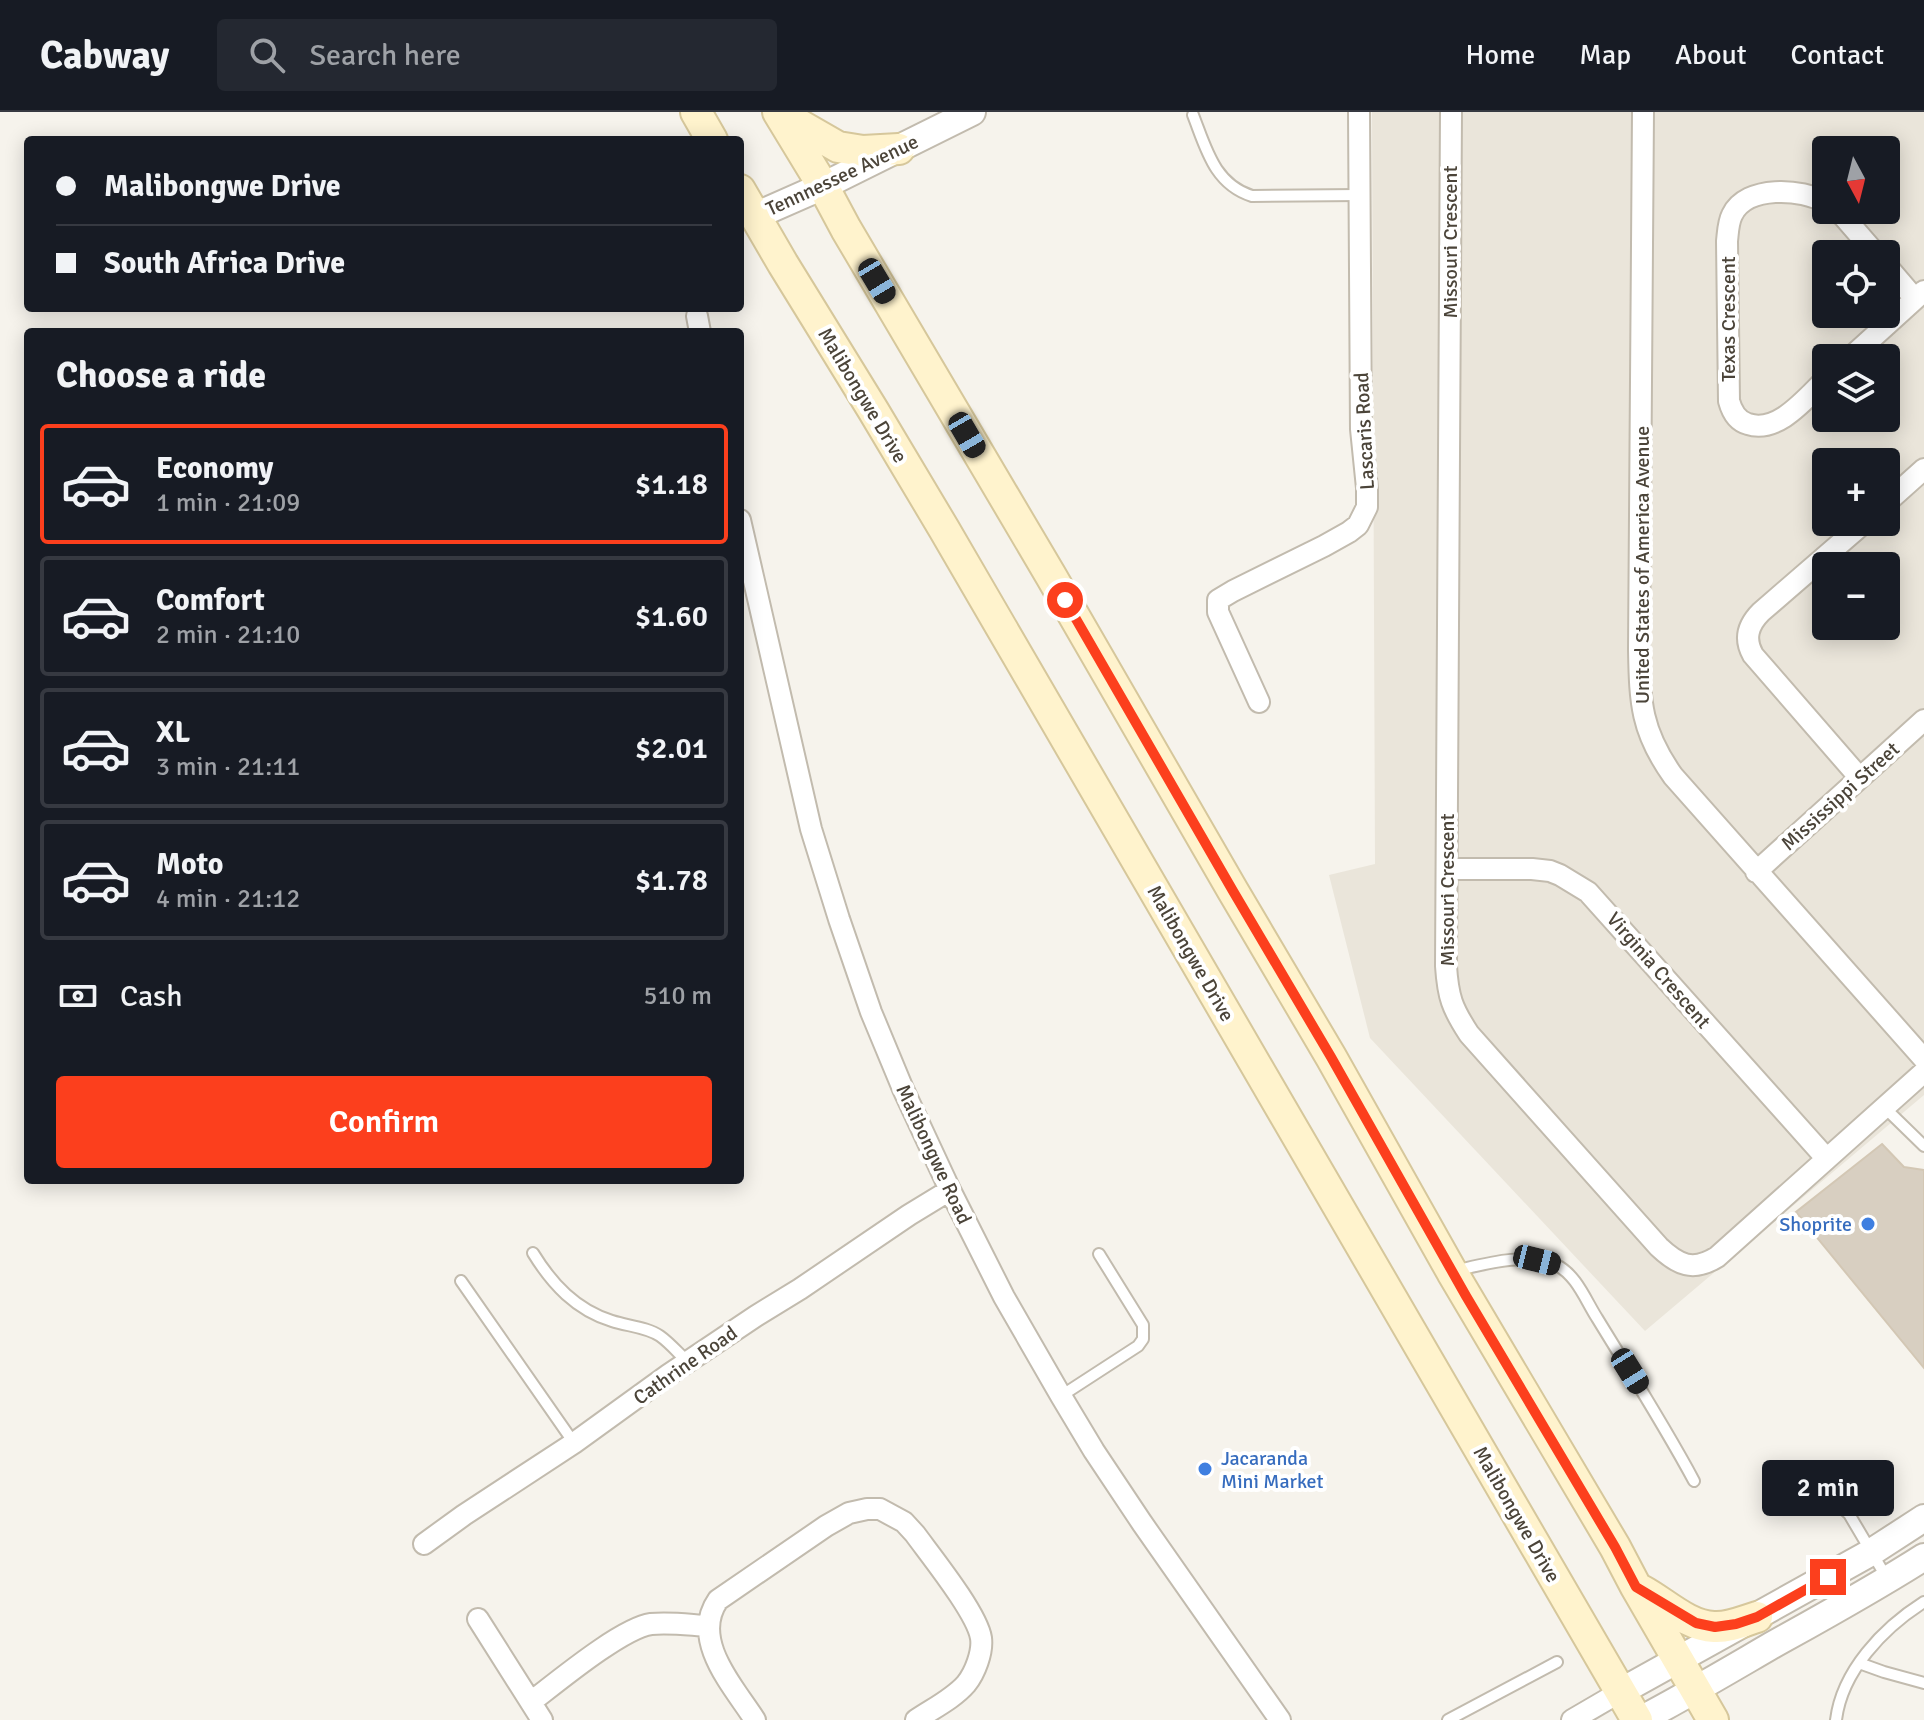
<!DOCTYPE html>
<html lang="en">
<head>
<meta charset="utf-8">
<style>
	body { margin:0; font-family:Signika,sans-serif; background:#242831; color:#f1f3f6; height:100vh; display:flex; flex-direction:column; font-size:30px; white-space:nowrap }
	* { box-sizing:border-box; margin:0 }
	p { font-size:26px; color:#9ea1a6 }
	.icon { flex:none; width:44px; height:44px; fill:none; stroke:currentColor; stroke-width:2; stroke-linecap:round; stroke-linejoin:round }
	.map { position:relative; flex:1; overflow:hidden }
	.panel { position:absolute; left:24px; top:216px; width:720px; height:856px; display:flex; flex-direction:column; background:#171b24; border-radius:8px; box-shadow:0 4px 20px #0003 }
	.panel>* { flex:none }
	.guide { position:absolute; left:24px; top:24px; width:720px; height:176px; border-radius:8px; box-shadow:0 4px 20px #0003; display:grid; align-content:center; height:176px; padding:0 32px; background:#171b24 }
	.needle { width:52px; rotate:173deg }
	.buttons { position:absolute; left:1812px; top:24px; display:grid; gap:16px }
	.buttons a { display:grid; place-items:center; width:88px; height:88px; border-radius:8px; background:#171b24; box-shadow:0 4px 20px #0003; font-size:40px }
	.end { position:absolute; width:36px; height:36px; margin:-18px; border:10px solid #fc3f1d; background:#fff; box-shadow:0 0 0 4px #fff }
	.from { border-radius:50% }
	.bubble { position:absolute; height:56px; border-radius:8px; background:#171b24; box-shadow:0 4px 20px #0003; font-size:26px; font-weight:600; line-height:56px; text-align:center }
	.car { position:absolute; width:24px; height:48px; margin:-24px -12px; border-radius:10px; box-shadow:0 0 6px 2px #0007; background:linear-gradient(#222 24%,#8ab4d8 0 40%,#222 0 76%,#8ab4d8 0 86%,#222 0) }
	.guide b { display:flex; align-items:center; gap:28px; height:76px; font-size:30px }
	.guide b+b { border-top:2px solid #363941 }
	.guide i { width:20px; height:20px; background:#f1f3f6 }
	ul { padding:0; list-style:none }
	li { display:flex; align-items:center; gap:24px; height:120px; margin:0 16px 12px; padding:0 16px; border:4px solid #363941; border-radius:8px }
	li div { flex:1 }
	li b { display:block; font-size:30px }
	li em { font-style:normal; font-weight:600 }
	li.selected { border-color:#fc3f1d }
	li>.icon { width:72px; height:72px; stroke-width:1.5 }
	h2 { padding:0 32px; font-size:36px; line-height:96px }
	.pay { display:flex; align-items:center; gap:20px; height:88px; padding:0 32px; font-size:30px }
	.pay p { margin-inline-start:auto }
	.button { display:flex; gap:16px; margin-top:auto; padding:16px 32px }
	.button a { flex:1; height:92px; border-radius:8px; background:#fc3f1d; color:#fff; font-size:32px; font-weight:600; line-height:92px; text-align:center }
	header { display:flex; align-items:center; gap:48px; box-sizing:border-box; height:112px; padding:0 40px; background:#171b24; border-bottom:2px solid #363941 }
	header strong { font-size:38px }
	nav { display:flex; gap:44px; margin-inline-start:auto; font-size:28px }
	.search { width:560px; height:72px; background:#242831; display:flex; align-items:center; gap:20px; box-sizing:border-box; padding:0 28px; border-radius:8px; color:#9ea1a6; font-size:30px }
	.map>svg:first-child { display:block }
	.residential { fill:#eae5da; fill-rule:evenodd }
	.building { fill:#d8cfc1; stroke:#d3c7b4; stroke-width:2 }
	.lines { fill:none; stroke-linecap:round; stroke-linejoin:round }
	.service-casing { stroke:#c2bbae; stroke-width:14 }
	.minor-casing { stroke:#c2bbae; stroke-width:24 }
	.tertiary-casing { stroke:#c2bbae; stroke-width:30 }
	.secondary-casing { stroke:#d6c79b; stroke-width:34 }
	.service { stroke:#fff; stroke-width:10 }
	.minor { stroke:#fff; stroke-width:20 }
	.tertiary { stroke:#fff; stroke-width:26 }
	.secondary { stroke:#fff3cd; stroke-width:30 }
	.route { stroke:#fc3f1d; stroke-width:10 }
	.shop-dot { fill:#3f7fe0; stroke:#fff; stroke-width:3 }
	.labels { text-anchor:middle; stroke-width:8; stroke-linejoin:round; paint-order:stroke }
	.street-label { font-size:20px; fill:#4b4439; stroke:#fff }
	.shop-label { font-size:20px; fill:#366cbe; stroke:#fff; text-anchor:end }
</style>
</head>
<body>
<header>
<strong>Cabway</strong>
<div class="search"><svg class="icon" aria-label="search" viewBox="0 0 24 24"><circle cx="10" cy="10" r="6"/><path d="M15 15l6 6"/></svg>Search here</div>
<nav><a>Home</a><a>Map</a><a>About</a><a>Contact</a></nav>
</header>
<div class="map">
<svg width="1924" height="1608" viewBox="0 0 1924 1608">
	<rect width="100%" height="100%" fill="#f6f3ec"/>
	<path class="residential" d="M1372,0h552v983l-279,236 -275,-293 -41,-163 46,-11zM1826,38h60v60h-60zM1826,142h60v60h-60zM1826,246h60v60h-60zM1826,350h60v60h-60zM1826,454h60v60h-60z"/>
	<path class="building" d="M1882,1032l22,23 20,3v198l-128,-156z"/>
	<g class="lines">
		<defs>
			<path id="service" d="M1193,3c13,33 21,69 59,81l108,-1
				M1884,995l40,39
				M533,1141c19,31 43,57 79,68 15,5 35,6 48,15 10,7 19,18 28,26
				M1454,1159c31,-7 71,-19 102,-6 20,9 30,36 41,53 33,54 67,107 97,163
				M461,1169l113,162
				M1061,1284l77,-50 5,-7v-14l-44,-71
				M1828,1389l14,7 7,6 39,66
				M1859,1551l25,9 40,11
				M1448,1608l109,-58
				M1836,1608c6,-49 47,-92 88,-118"/>
			<path id="minor" d="M1451,0l-5,854c2,31 6,42 23,68l190,213c19,18 34,25 58,10l207,-185
				M1643,0l-4,538c1,53 2,81 34,126l251,283
				M1826,91c-24,-15 -80,-18 -94,12 -4,8 -4,18 -5,26l2,160c3,11 8,20 19,23 30,10 58,-26 78,-45
				M1835,98l8,6 33,38
				M1886,153l29,34
				M697,204l3,16
				M1850,246l74,-67
				M1886,391l38,-34
				M740,408l71,309 28,90 32,93 32,77 47,101 54,107 57,99 33,55 48,72 138,197
				M1259,590l-41,-90v-12l15,-9 91,-45 25,-14 9,-7 9,-18v-19l-6,-59 -2,-317
				M1859,665l-106,-122c-9,-16 -5,-30 8,-43l104,-90
				M1447,757h85l18,2 10,4 28,17 238,266
				M1756,760l168,-152
				M424,1432l40,-29 110,-72 94,-68 88,-59 44,-27 109,-74 41,-25
				M478,1507l64,101
				M531,1590c26,-20 91,-74 120,-78 19,-2 39,1 57,2
				M755,1608c-21,-33 -65,-80 -37,-120l108,-74 23,-13 18,-4h13l24,13 11,12c16,22 62,79 66,104 2,14 -6,35 -15,46 -13,15 -34,25 -50,36
				M1572,1608l48,-28"/>
			<path id="tertiary" d="M755,104l68,-30 149,-74
				M1620,1580l250,-139 54,-35
				M1640,1608c44,-23 86,-48 129,-73 52,-29 105,-58 155,-90"/>
			<path id="secondary" d="M696,0l16,28
				M778,0l45,74 23,43 205,347 182,315 98,166 121,215 163,275 21,40 77,133
				M784,4l54,31 25,4 36,-2
				M740,78l43,74 90,146 71,119 693,1191
				M1641,1478c23,12 46,36 73,37 14,1 30,-6 43,-10"/>
		</defs>
		<use href="#service" class="service-casing"/>
		<use href="#minor" class="minor-casing"/>
		<use href="#tertiary" class="tertiary-casing"/>
		<use href="#secondary" class="secondary-casing"/>
		<use href="#service" class="service"/>
		<use href="#minor" class="minor"/>
		<use href="#tertiary" class="tertiary"/>
		<use href="#secondary" class="secondary"/>
	</g>
	<g class="lines">
		<path class="route" d="M1065,488l168,291 98,166 135,239 149,251 21,40 60,36 19,4 21,-3 21,-7 71,-40"/>
	</g>
	<g class="shop-dot">
		<circle cx="1868" cy="1112" r="8"/>
		<circle cx="1205" cy="1357" r="8"/>
	</g>
	<g class="labels">
		<g class="street-label">
			<text transform="translate(842 63) rotate(-25)" y="7">Tennnessee Avenue</text>
			<text transform="translate(1450 130) rotate(-90)" y="7">Missouri Crescent</text>
			<text transform="translate(1728 207) rotate(-90)" y="7">Texas Crescent</text>
			<text transform="translate(863 283) rotate(59)" y="7">Malibongwe Drive</text>
			<text transform="translate(1364 319) rotate(-93)" y="7">Lascaris Road</text>
			<text transform="translate(1642 453) rotate(-90)" y="7">United States of America Avenue</text>
			<text transform="translate(1840 684) rotate(-42)" y="7">Mississippi Street</text>
			<text transform="translate(1447 778) rotate(-90)" y="7">Missouri Crescent</text>
			<text transform="translate(1191 841) rotate(60)" y="7">Malibongwe Drive</text>
			<text transform="translate(1659 858) rotate(49)" y="7">Virginia Crescent</text>
			<text transform="translate(934 1042) rotate(65)" y="7">Malibongwe Road</text>
			<text transform="translate(685 1253) rotate(-35)" y="7">Cathrine Road</text>
			<text transform="translate(1517 1402) rotate(60)" y="7">Malibongwe Drive</text>
		</g>
		<g class="shop-label">
			<text x="1852" y="1119">Shoprite</text>
			<text x="1221" y="1353" text-anchor="start">Jacaranda<tspan x="1221" dy="23">Mini Market</tspan></text>
		</g>
	</g>
</svg>
<div class="buttons">
<a><svg class="needle" viewBox="-14 -14 28 28"><path d="M0-13l5 13h-10z" fill="#e53935"/><path d="M0 13l5-13h-10z" fill="#9ea1a6"/></svg></a>
<a><svg class="icon" aria-label="locate" viewBox="0 0 24 24"><circle cx="12" cy="12" r="6"/><path d="M12 2v4M12 18v4M2 12h4M18 12h4"/></svg></a>
<a><svg class="icon" aria-label="layers" viewBox="0 0 24 24"><path d="M12 4l9 5-9 5-9-5zM3 14l9 5 9-5"/></svg></a>
<a>+</a>
<a>−</a>
</div>
<i class="end from" style="left:1065px;top:488px"></i>
<i class="end" style="left:1828px;top:1465px"></i>
<div class="bubble" style="left:1762px;top:1348px;width:132px">2 min</div>
<i class="car" style="left:877px;top:169px;rotate:149deg"></i>
<i class="car" style="left:967px;top:323px;rotate:150deg"></i>
<i class="car" style="left:1537px;top:1148px;rotate:104deg"></i>
<i class="car" style="left:1630px;top:1259px;rotate:148deg"></i>
<div class="guide">
<b><i class="from"></i>Malibongwe Drive</b>
<b><i></i>South Africa Drive</b>
</div>
<section class="panel">
<h2>Choose a ride</h2>
<ul>
<li class="selected"><svg class="icon" aria-label="car" viewBox="0 0 24 24"><path d="M5 17H2v-5l4-1 3-4h7l3 4 3 1v5h-3M9 17h6M6 11h13"/><circle cx="7" cy="17" r="2"/><circle cx="17" cy="17" r="2"/></svg><div><b>Economy</b><p>1 min · 21:09</p></div><em>$1.18</em></li>
<li><svg class="icon" aria-label="car" viewBox="0 0 24 24"><path d="M5 17H2v-5l4-1 3-4h7l3 4 3 1v5h-3M9 17h6M6 11h13"/><circle cx="7" cy="17" r="2"/><circle cx="17" cy="17" r="2"/></svg><div><b>Comfort</b><p>2 min · 21:10</p></div><em>$1.60</em></li>
<li><svg class="icon" aria-label="car" viewBox="0 0 24 24"><path d="M5 17H2v-5l4-1 3-4h7l3 4 3 1v5h-3M9 17h6M6 11h13"/><circle cx="7" cy="17" r="2"/><circle cx="17" cy="17" r="2"/></svg><div><b>XL</b><p>3 min · 21:11</p></div><em>$2.01</em></li>
<li><svg class="icon" aria-label="car" viewBox="0 0 24 24"><path d="M5 17H2v-5l4-1 3-4h7l3 4 3 1v5h-3M9 17h6M6 11h13"/><circle cx="7" cy="17" r="2"/><circle cx="17" cy="17" r="2"/></svg><div><b>Moto</b><p>4 min · 21:12</p></div><em>$1.78</em></li>
</ul>
<div class="pay"><svg class="icon" aria-label="cash" viewBox="0 0 24 24"><path d="M3 7h18v10H3z"/><circle cx="12" cy="12" r="2"/></svg>Cash<p>510 m</p></div>
<div class="button"><a>Confirm</a></div>
</section>
</div>
</body>
</html>
